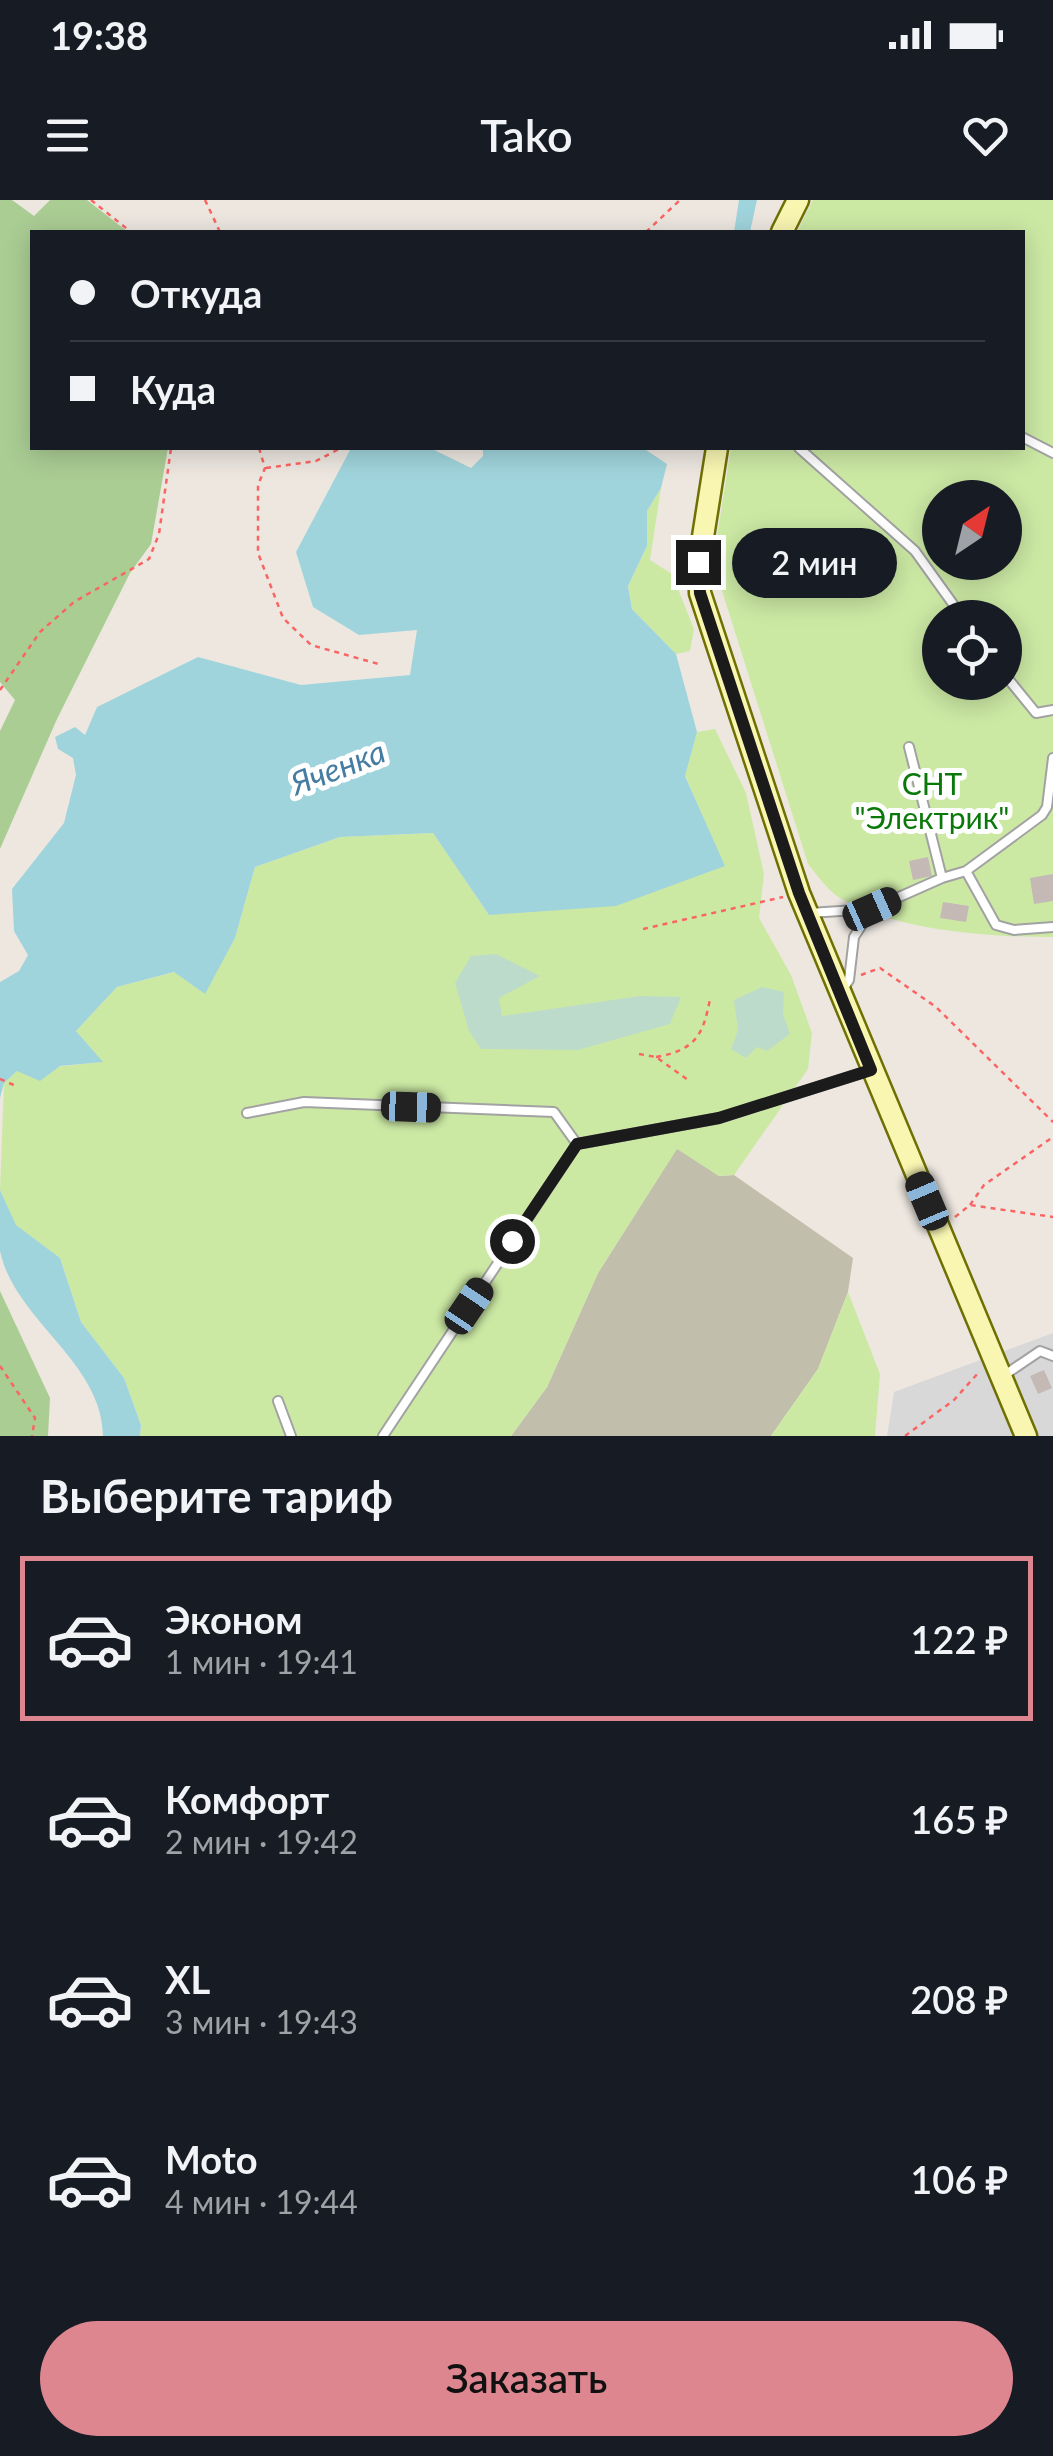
<!DOCTYPE html>
<html lang="ru">
<head>
<meta charset="utf-8">
<style>
	body { margin:0; font-family:Lato,sans-serif; background:#20242c; color:#f1f3f6; height:100vh; display:flex; flex-direction:column; font-size:38px; white-space:nowrap }
	* { box-sizing:border-box; margin:0 }
	p { font-size:32px; color:#9ea1a6 }
	.icon { flex:none; width:55px; height:55px; fill:none; stroke:currentColor; stroke-width:2; stroke-linecap:round; stroke-linejoin:round }
	.map { position:relative; height:1236px; overflow:hidden }
	.panel { display:flex; flex-direction:column; background:#171b24; flex:1 }
	.panel>* { flex:none }
	.banner { position:absolute; left:30px; top:30px; width:995px; height:220px; border-radius:0px; box-shadow:0 5px 25px #0003; display:grid; align-content:center; height:220px; padding:0 40px; background:#171b24 }
	.needle { width:65px; rotate:35deg }
	.tools { position:absolute; left:922px; top:280px; display:grid; gap:20px }
	.tools a { display:grid; place-items:center; width:100px; height:100px; border-radius:50%; background:#171b24; box-shadow:0 5px 25px #0003; font-size:50px }
	.end { position:absolute; width:45px; height:45px; margin:-22px; border:12px solid #1b1b1b; background:#fff; box-shadow:0 0 0 5px #fff }
	.from { border-radius:50% }
	.bubble { position:absolute; height:70px; border-radius:35px; background:#171b24; box-shadow:0 5px 25px #0003; font-size:32px; font-weight:600; line-height:70px; text-align:center }
	.car { position:absolute; width:30px; height:60px; margin:-30px -15px; border-radius:12px; box-shadow:0 0 8px 2px #0007; background:linear-gradient(#222 24%,#8ab4d8 0 40%,#222 0 76%,#8ab4d8 0 86%,#222 0) }
	.banner b { display:flex; align-items:center; gap:35px; height:95px; font-size:38px }
	.banner b+b { border-top:2px solid #363941 }
	.banner i { width:25px; height:25px; background:#f1f3f6 }
	ul { padding:0; list-style:none }
	li { display:flex; align-items:center; gap:30px; height:165px; margin:0 20px 15px; padding:0 20px; border:5px solid transparent; border-radius:0px }
	li div { flex:1 }
	li b { display:block; font-size:38px }
	li em { font-style:normal; font-weight:600 }
	li.selected { border-color:#de8690 }
	li>.icon { width:90px; height:90px; stroke-width:1.5 }
	h2 { padding:0 40px; font-size:45px; line-height:120px }
	.cta { display:flex; gap:20px; margin-top:auto; padding:20px 40px }
	.cta a { flex:1; height:115px; border-radius:60px; background:#de8690; color:#111; font-size:40px; font-weight:600; line-height:115px; text-align:center }
	.status { display:flex; justify-content:space-between; align-items:center; height:70px; padding:0 50px; background:#171b24; direction:ltr }
	.status svg { height:28px; fill:currentColor }
	header { display:flex; justify-content:space-between; align-items:center; height:130px; padding:0 40px; background:#171b24; font-size:45px; font-weight:600 }
	.map>svg:first-child { display:block }
	.residential { fill:#d9d8d8 }
	.construction { fill:#c1bfac }
	.grass { fill:#cce9a4; fill-rule:evenodd }
	.forest { fill:#aacd94 }
	.wetland { fill:#bddbca }
	.water { fill:#a0d4dc }
	.building { fill:#c4b9b4 }
	.lines { fill:none; stroke-linecap:round; stroke-linejoin:round }
	.lane-casing { stroke:#a2a2a2; stroke-width:12 }
	.secondary-casing { stroke:#6f7004; stroke-width:25 }
	.path { stroke:#fa6564; stroke-width:2.5; stroke-dasharray:5 5; stroke-linecap:butt }
	.lane { stroke:#fff; stroke-width:8 }
	.secondary { stroke:#f9f6b2; stroke-width:20 }
	.route { stroke:#1b1b1b; stroke-width:12 }
	.labels { text-anchor:middle; stroke-width:10; stroke-linejoin:round; paint-order:stroke }
	.park-label { font-size:30px; fill:#0b780a; stroke:#fff }
	.water-label { font-size:32px; font-style:italic; fill:#457ca2; stroke:#fff }
</style>
</head>
<body>
<div class="status"><b>19:38</b><svg viewBox="0 0 49 12"><path d="M0 12V9h3v3zM5 12V6h3v6zM10 12V3h3v9zM15 12V0h3v12zM26 1h20v11H26zM47 4h2v5h-2z"/></svg></div>
<header><svg class="icon" aria-label="menu" viewBox="0 0 24 24"><path d="M4 6h16M4 12h16M4 18h16"/></svg>Tako<svg class="icon" aria-label="heart" viewBox="0 0 24 24"><path d="M12 20l-8-8c-3-5 5-10 8-4 3-6 11-1 8 4z"/></svg></header>
<div class="map">
<svg width="1053" height="1236" viewBox="0 0 1053 1236">
	<rect width="100%" height="100%" fill="#ede7e0"/>
	<path class="residential" d="M1053,1133v103h-166l7,-44z"/>
	<path class="construction" d="M677,948l42,28 15,-1 119,83 -5,34 -30,77 -47,67h-260l36,-49 51,-114z"/>
	<path class="grass" d="M813,0h240v737c-65,0 -156,-6 -213,-39 -12,-7 -23,-23 -32,-34l-95,-302 18,-114h291v-216h-225zM940,298h65v64h-65zM940,418h65v64h-65z
		M661,288l-11,72 22,14 22,55 -4,22 -14,3 -44,-45 -4,-23 19,-40v-35z
		M715,529l31,64 18,81 -5,44 32,57 21,58 -4,36 -74,106 -15,1 -42,-27 -79,124 -51,114 -36,49h-371l1,-11 -17,-47 -43,-56 -21,-64 -45,-33 -15,-35 4,-107 13,-12 85,-9 -26,-31 41,-44 58,-15 29,21 31,-55 20,-71 85,-30 93,-4 56,82 235,-49 -39,-91 12,-43z
		M848,1092l32,82 -5,62h-104l47,-67z"/>
	<path class="forest" d="M0,0h12l22,16 16,-16h37l41,32h-96v216h136l-17,96 -21,29 -73,146 -57,130v-118l15,-31 -15,-18z
		M0,1091l50,107 -2,38h-48z"/>
	<path class="wetland" d="M496,754l44,22 -41,22 3,18 138,-20 41,1 -11,27 -92,26 -97,-1 -12,-18 -14,-48 16,-27z
		M762,787l22,5 -1,22 7,20 -23,17 -10,-4 -11,11 -15,-9 7,-19 -4,-30z"/>
	<path class="water" d="M739,0h18l-7,32h-16z
		M430,248l41,20 12,-12v-8h160l24,16 -6,24 -14,23v35l-19,40 4,23 44,45 21,78 -12,44 40,90 -109,40 -127,9 -56,-82 -93,4 -85,30 -20,71 -30,56 -31,-22 -57,15 -41,44 27,31 -43,4 -20,15 -23,-10 -13,12 -4,15v-116l19,-11 9,-16 -14,-24 -2,-42 52,-66 12,-48 -3,-17 -15,-9 -3,-12 20,-10 10,8 12,-28 101,-50 103,28 109,-10 7,-45 -58,5 -46,-28 -17,-55 54,-102z
		M0,990l16,35 44,33 21,64 43,56 17,47 -1,11h-37c-1,-75 -88,-115 -103,-185 0,-18 0,-42 0,-61z"/>
	<path class="building" d="M928,657l4,19 -19,4 -4,-19z
		M1053,674v27l-19,3 -4,-26z
		M943,702l26,4 -3,16 -26,-4z
		M1044,1170l8,18 -14,6 -8,-18z"/>
	<g class="lines">
		<defs>
			<path id="lane" d="M1022,237l31,16
				M799,248l116,103 48,67
				M1005,475l31,38 17,-3
				M909,547l33,131 24,-7 76,-56 5,-8 6,-49
				M966,671l30,54 18,5 39,-3
				M809,713l63,-4 70,-31
				M844,788l5,-8 5,-43 18,-28
				M247,913l57,-11 250,10 23,32 142,-26 152,-48
				M1003,1176l37,-25 13,5
				M278,1201l13,35
				M383,1236l194,-292"/>
			<path id="secondary" d="M782,32l16,-32
				M717,248l-18,114 1,31 99,300 227,543"/>
		</defs>
		<use href="#lane" class="lane-casing"/>
		<use href="#secondary" class="secondary-casing"/>
		<path class="path" d="M91,0l40,32
			M205,0l15,32
			M646,32l34,-32
			M259,248l6,20 -7,17v68l25,65 28,27 71,20
			M266,268l50,-7 25,-13
			M0,490l40,-58 34,-30 75,-43 10,-25 12,-86
			M643,729l140,-32
			M861,775l19,-7 56,39 117,115
			M639,854l17,3 32,23
			M656,857c39,-7 47,-21 54,-58
			M0,879l16,7
			M970,1005l14,-20 69,-48
			M955,1017l15,-12 83,12
			M0,1166l35,52 -3,18
			M905,1236l49,-36 25,-28"/>
		<use href="#lane" class="lane"/>
		<use href="#secondary" class="secondary"/>
	</g>
	<g class="lines">
		<path class="route" d="M512,1041l65,-97 142,-26 152,-48 -72,-177 -99,-300 -2,-31"/>
	</g>
	<g class="labels">
		<g class="park-label">
			<text x="932" y="595">СНТ<tspan x="932" dy="34">"Электрик"</tspan></text>
		</g>
		<g class="water-label">
			<text transform="translate(338 568) rotate(-21)" y="11">Яченка</text>
		</g>
	</g>
</svg>
<div class="tools">
<a><svg class="needle" viewBox="-14 -14 28 28"><path d="M0-13l5 13h-10z" fill="#e53935"/><path d="M0 13l5-13h-10z" fill="#9ea1a6"/></svg></a>
<a><svg class="icon" aria-label="locate" viewBox="0 0 24 24"><circle cx="12" cy="12" r="6"/><path d="M12 2v4M12 18v4M2 12h4M18 12h4"/></svg></a>
</div>
<i class="end from" style="left:512px;top:1041px"></i>
<i class="end" style="left:698px;top:362px"></i>
<div class="bubble" style="left:732px;top:328px;width:165px">2 мин</div>
<i class="car" style="left:872px;top:709px;rotate:66deg"></i>
<i class="car" style="left:411px;top:907px;rotate:92deg"></i>
<i class="car" style="left:927px;top:1001px;rotate:337deg"></i>
<i class="car" style="left:469px;top:1106px;rotate:34deg"></i>
<div class="banner">
<b><i class="from"></i>Откуда</b>
<b><i></i>Куда</b>
</div>
</div>
<section class="panel">
<h2>Выберите тариф</h2>
<ul>
<li class="selected"><svg class="icon" aria-label="car" viewBox="0 0 24 24"><path d="M5 17H2v-5l4-1 3-4h7l3 4 3 1v5h-3M9 17h6M6 11h13"/><circle cx="7" cy="17" r="2"/><circle cx="17" cy="17" r="2"/></svg><div><b>Эконом</b><p>1 мин · 19:41</p></div><em>122 ₽</em></li>
<li><svg class="icon" aria-label="car" viewBox="0 0 24 24"><path d="M5 17H2v-5l4-1 3-4h7l3 4 3 1v5h-3M9 17h6M6 11h13"/><circle cx="7" cy="17" r="2"/><circle cx="17" cy="17" r="2"/></svg><div><b>Комфорт</b><p>2 мин · 19:42</p></div><em>165 ₽</em></li>
<li><svg class="icon" aria-label="car" viewBox="0 0 24 24"><path d="M5 17H2v-5l4-1 3-4h7l3 4 3 1v5h-3M9 17h6M6 11h13"/><circle cx="7" cy="17" r="2"/><circle cx="17" cy="17" r="2"/></svg><div><b>XL</b><p>3 мин · 19:43</p></div><em>208 ₽</em></li>
<li><svg class="icon" aria-label="car" viewBox="0 0 24 24"><path d="M5 17H2v-5l4-1 3-4h7l3 4 3 1v5h-3M9 17h6M6 11h13"/><circle cx="7" cy="17" r="2"/><circle cx="17" cy="17" r="2"/></svg><div><b>Moto</b><p>4 мин · 19:44</p></div><em>106 ₽</em></li>
</ul>
<div class="cta"><a>Заказать</a></div>
</section>
</body>
</html>
